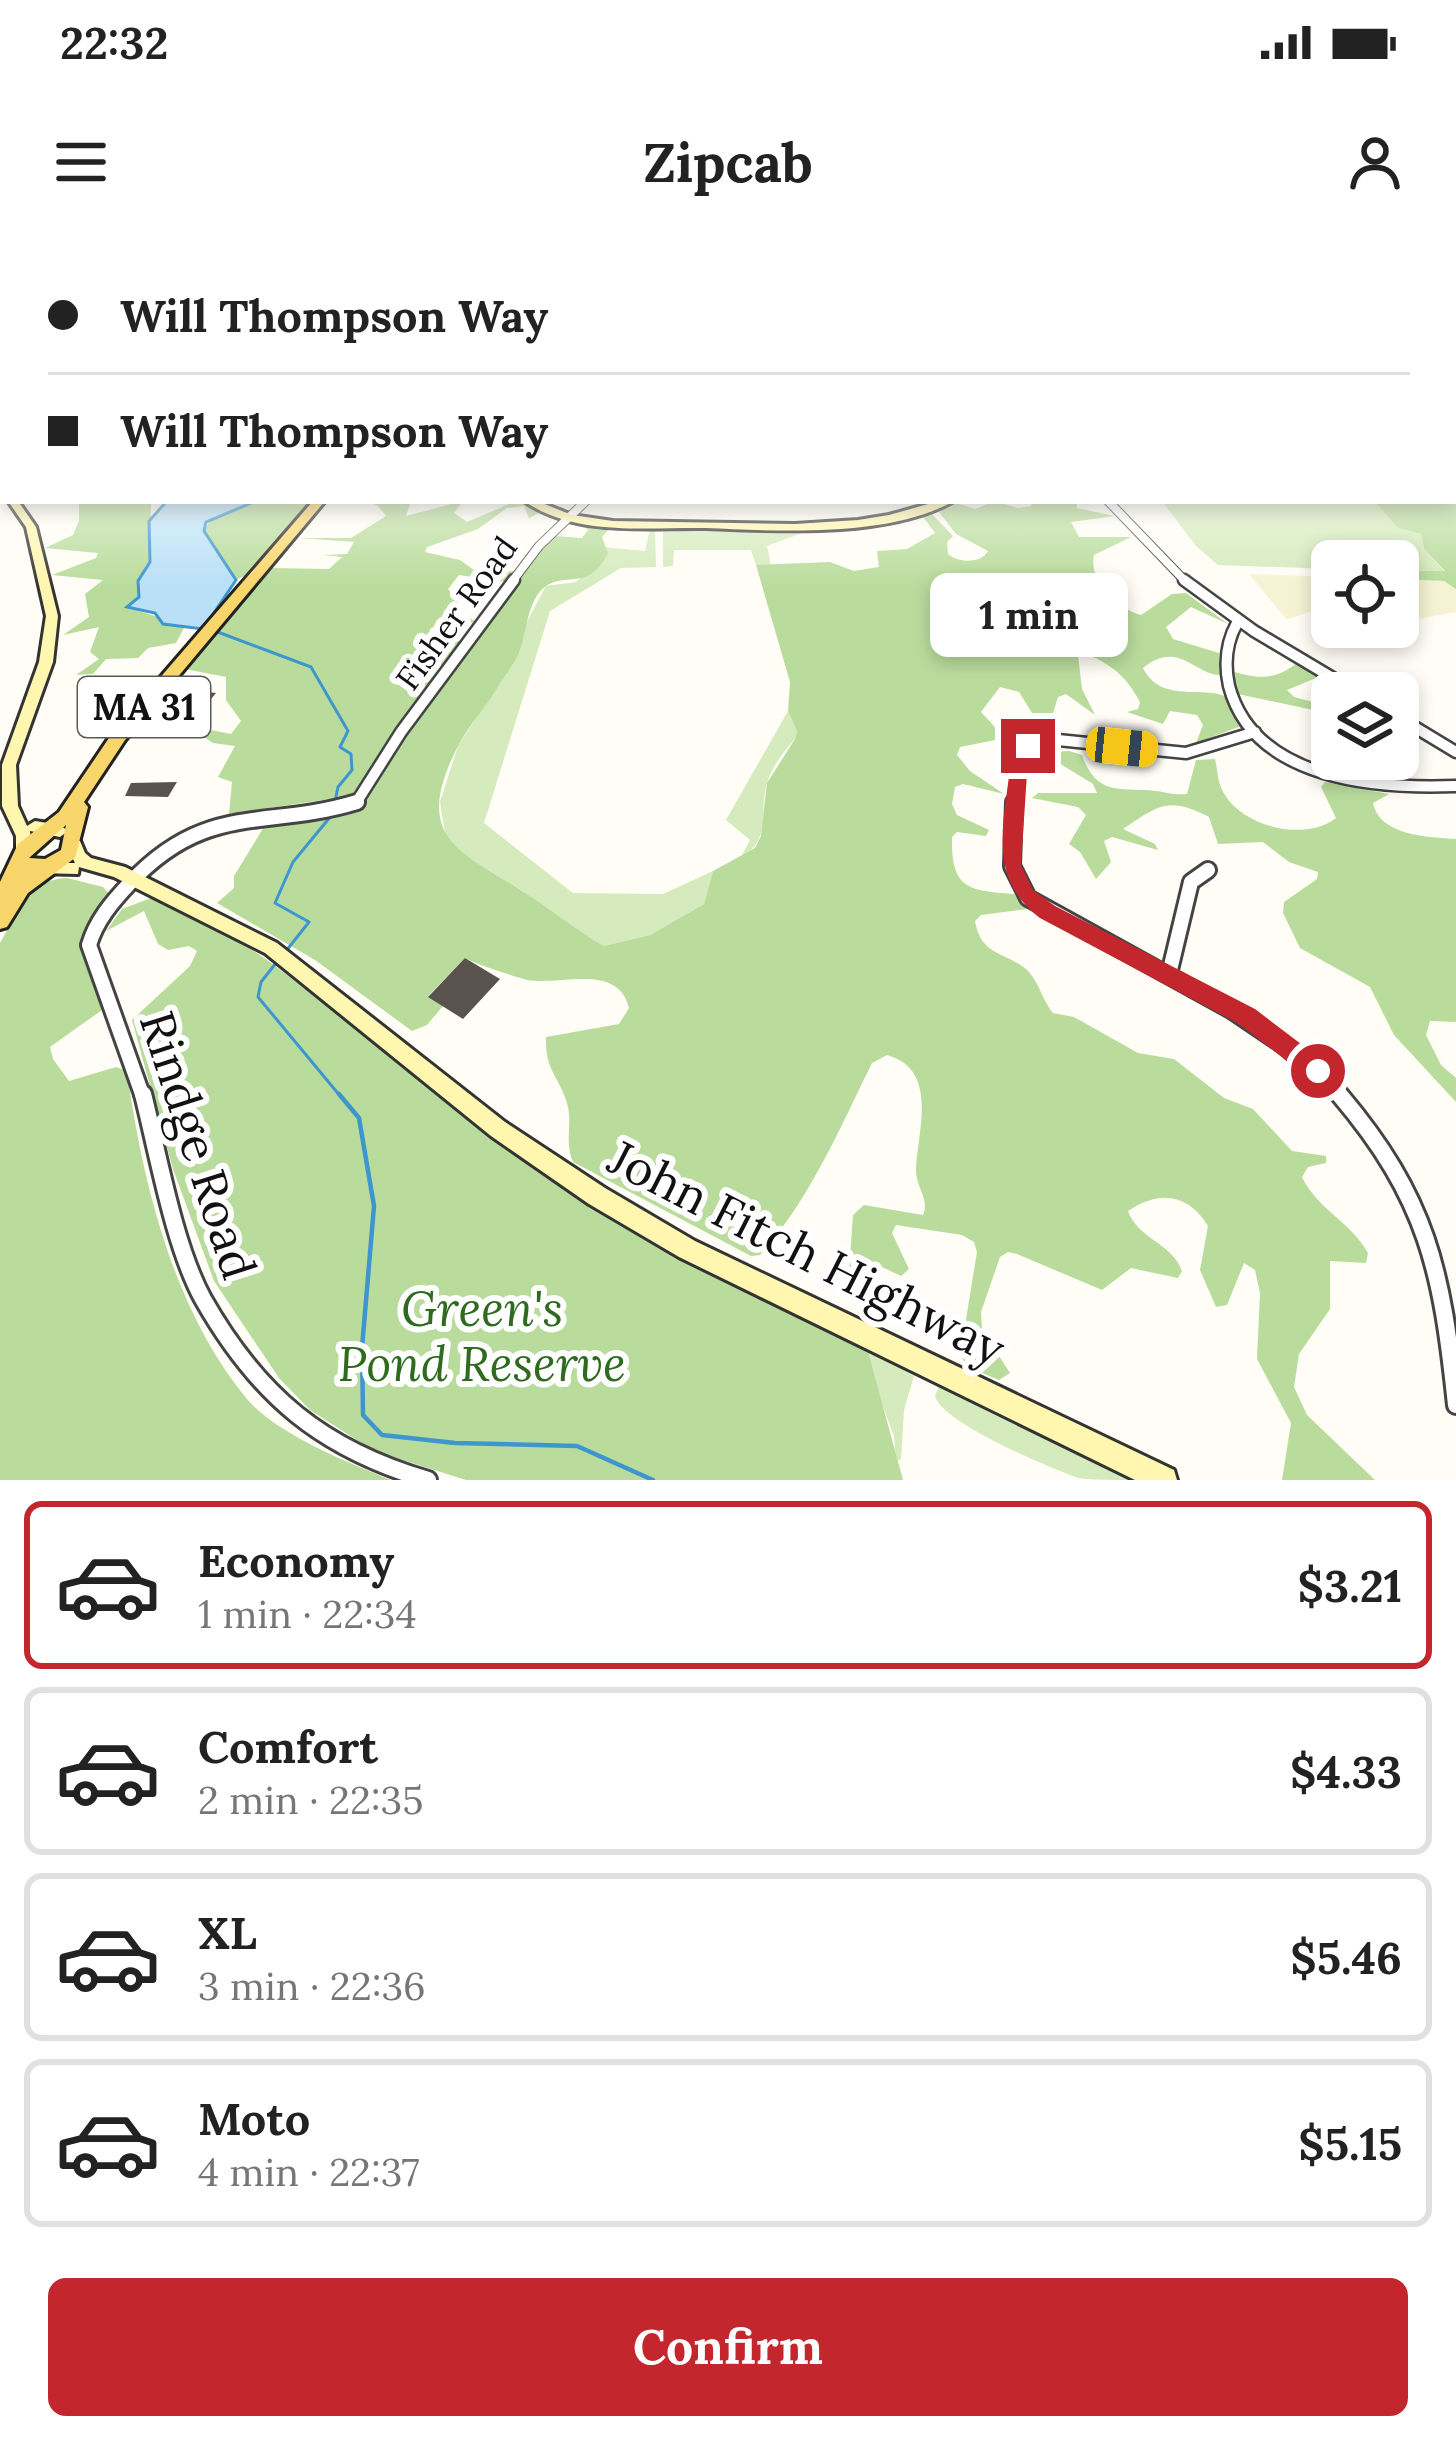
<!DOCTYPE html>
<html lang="en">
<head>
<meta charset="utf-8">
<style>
	body { margin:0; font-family:Lora,serif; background:#f6f6f6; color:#222; height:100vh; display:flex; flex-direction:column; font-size:45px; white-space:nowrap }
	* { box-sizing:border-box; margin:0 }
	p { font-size:39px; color:#767676 }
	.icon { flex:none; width:66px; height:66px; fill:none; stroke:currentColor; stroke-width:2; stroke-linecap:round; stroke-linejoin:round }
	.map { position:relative; height:1240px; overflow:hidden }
	.panel { display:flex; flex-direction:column; background:#fff; flex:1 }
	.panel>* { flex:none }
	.guide { position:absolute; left:0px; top:0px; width:1458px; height:264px; box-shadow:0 6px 18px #0003; display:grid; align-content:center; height:264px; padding:0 48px; background:#fff }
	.fabs { position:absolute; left:1311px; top:300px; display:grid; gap:24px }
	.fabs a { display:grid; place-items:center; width:108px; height:108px; border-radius:18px; background:#fff; box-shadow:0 6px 18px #0003; font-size:60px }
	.end { position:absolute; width:54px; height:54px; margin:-27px; border:15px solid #c4262e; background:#fff; box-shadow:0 0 0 6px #fff }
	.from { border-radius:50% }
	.bubble { position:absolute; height:84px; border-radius:18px; background:#fff; box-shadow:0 6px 18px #0003; font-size:39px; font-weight:700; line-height:84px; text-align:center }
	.car { position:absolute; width:36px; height:72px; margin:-36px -18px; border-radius:15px; box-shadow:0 0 9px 3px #0007; background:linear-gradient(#f5c518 24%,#345 0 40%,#f5c518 0 76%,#345 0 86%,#f5c518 0) }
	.guide b { display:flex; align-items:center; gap:42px; height:114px; font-size:45px }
	.guide b+b { border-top:3px solid #e0e0e0 }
	.guide i { width:30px; height:30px; background:#222 }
	ul { padding:21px 0 0; list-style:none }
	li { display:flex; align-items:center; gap:36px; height:168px; margin:0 24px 18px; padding:0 24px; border:6px solid #e0e0e0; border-radius:18px }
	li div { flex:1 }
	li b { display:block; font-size:45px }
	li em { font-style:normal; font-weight:700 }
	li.current { border-color:#c4262e }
	li>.icon { width:108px; height:108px; stroke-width:1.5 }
	.cta { display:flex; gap:24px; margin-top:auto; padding:24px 48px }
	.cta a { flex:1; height:138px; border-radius:18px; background:#c4262e; color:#fff; font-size:48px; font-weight:700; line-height:138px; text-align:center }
	.status { display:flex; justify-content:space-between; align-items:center; height:84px; padding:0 60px; background:#fff; direction:ltr }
	.status svg { height:33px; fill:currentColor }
	header { display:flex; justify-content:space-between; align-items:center; height:156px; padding:0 48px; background:#fff; font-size:54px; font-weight:700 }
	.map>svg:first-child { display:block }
	.farmland { fill:#f6f3d4 }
	.green { fill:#d5ebbd }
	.forest { fill:#b9dc9c }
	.water { fill:#b9e0f7; stroke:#3f96cf; stroke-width:3 }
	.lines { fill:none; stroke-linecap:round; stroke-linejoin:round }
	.stream-far1 { stroke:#3f96cf; stroke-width:3 }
	.stream { stroke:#3f96cf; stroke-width:4.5 }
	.building { fill:#5a524d }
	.street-far3-casing { stroke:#444; stroke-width:10 }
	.street-far2-casing { stroke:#444; stroke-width:15 }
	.street-far1-casing { stroke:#444; stroke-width:20 }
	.street-casing { stroke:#444; stroke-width:22 }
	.secondary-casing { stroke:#333; stroke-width:6 }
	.primary-casing { stroke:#222; stroke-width:6 }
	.street-far3 { stroke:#fff; stroke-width:8 }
	.street-far2 { stroke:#fff; stroke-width:10 }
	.street-far1 { stroke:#fff; stroke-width:14 }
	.street { stroke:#fff; stroke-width:16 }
	.secondary { fill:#fff6b0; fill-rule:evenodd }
	.primary { fill:#f9d66b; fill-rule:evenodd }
	.route { fill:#c4262e }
	.labels { text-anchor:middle; stroke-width:12; stroke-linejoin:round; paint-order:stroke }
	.far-street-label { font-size:33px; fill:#111; stroke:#fff }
	.shield { fill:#fff; stroke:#585858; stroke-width:3 }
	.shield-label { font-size:36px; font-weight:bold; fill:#111 }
	.near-street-label { font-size:48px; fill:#111; stroke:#fff }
	.near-park-label { font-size:48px; font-style:italic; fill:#2f6b1f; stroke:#fff }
</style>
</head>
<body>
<div class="status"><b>22:32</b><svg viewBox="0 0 49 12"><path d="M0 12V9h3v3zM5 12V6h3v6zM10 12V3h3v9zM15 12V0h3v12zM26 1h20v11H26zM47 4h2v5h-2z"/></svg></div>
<header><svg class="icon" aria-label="menu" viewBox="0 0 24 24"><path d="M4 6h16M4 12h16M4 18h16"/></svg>Zipcab<svg class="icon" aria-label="person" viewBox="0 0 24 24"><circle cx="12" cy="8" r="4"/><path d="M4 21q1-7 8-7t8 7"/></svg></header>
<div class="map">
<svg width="1456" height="1240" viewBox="0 0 1456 1240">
	<rect width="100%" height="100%" fill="#fffdf5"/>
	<path class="farmland" d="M1249,334l83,3v13l-16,19 -29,11z
		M1398,339l46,2 12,8v23l-58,11z"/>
	<path class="green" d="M1162,261h212l24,27 23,6 3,15 21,23 -47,-1v-10h-66v8l-114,-4 -22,-19z
		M663,288l142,2v2l-38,14 4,19h-15l-5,-15h-77l-1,16 -10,1z
		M650,289h5l1,38 -35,1 -71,43 -66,212 89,70 90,1 50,-23 -9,33 -54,31 -46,11 -43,-25 -40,-31 -46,-24 -28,-23 -4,-22 -3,-19 18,-56 62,-95 2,-20 24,-45 30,-4 31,-29 -4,-6 42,4z
		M788,471l9,20 -2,8c-11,12 -21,25 -27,41 -11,33 7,55 -28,79l10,-19 -24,-20z
		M867,1108l47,28 -10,34 -3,49 -5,2 -2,-25 -23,-61z
		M939,1146h3l192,94c-17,0 -41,0 -56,-2 -30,-11 -136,-55 -143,-82z"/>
	<path class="forest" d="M1456,237v112l-12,-8 -46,-2v-8h47l-21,-22 -3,-15 -23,-6 -24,-27h81z
		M79,261h72l-1,61 -12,24 1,11 -9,11 55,18 -9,17 -28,5 -10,10 -32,1 -13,15 -17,1 23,-16 -9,-7 9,-25 -36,8 26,-18 -4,-23 18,-14 -51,-5 44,-17 2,-5 -53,-5 28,-13 6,-14z
		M256,261h56l-64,73 -12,6 -32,-49 7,-12z
		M362,261h49l-5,15 57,-15 -9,12 13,9 49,-21 27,10 -14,7 -5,-12 -17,2 -29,21 -51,18 -2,5 35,8 18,13 39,-2 -10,11 -48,-7 -11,14 10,12 -2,11 23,11 -36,-2 -13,8 -2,12h37l-108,154 -128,19 3,-32 -14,-5 17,-31 -22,-3 -27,-18 45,9 10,-13 -15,-21v-23l-41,-8 85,-101 59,1 13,-12 -19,-2 24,-1 7,-12 -55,-4h52l35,-22 -9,-11z
		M995,261l23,7 14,-2 -2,-5h47v7l38,8 -44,6 8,15h52l-37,18c-6,25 23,54 47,60l31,-21 14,-1 42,31 -37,-17 -25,20 7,12 46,14 1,22c-25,0 -42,-36 -77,-7 18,35 55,18 82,28l19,29 -48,18 7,-18 -6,-10 -27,-4 -7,13 -36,-12 11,-3 2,-7c-14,-26 -28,-37 -55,-49l-7,2 4,34 13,26 -29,-21 -8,3 -9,29 -10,-2 -20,-32 -19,-5 -19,25 24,26 -45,9 -3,8 13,16 34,23 -41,-10 -8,3 -3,17 5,11 32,15 -3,6 -29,-4 -5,5c-1,51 15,54 62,57l13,15 -46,6 -6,6c6,36 31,30 53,50 11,11 14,29 25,42l21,4 64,36 36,6 50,39 29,11 39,42 34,5v7l-18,4 -6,10c16,33 49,45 66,76l-2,10 -36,-2v48l-31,45 -5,33 13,28 68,65h-93l9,-57 -34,-64 3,-66 -5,-23 -11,-7 -17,42 -11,2 -16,-37 8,-44c-20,-33 -49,-36 -80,-15 9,27 45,33 54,60l-4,7 -47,-10 -29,22 -85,-36 -9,-2 -8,5 -19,55 1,17 28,44 -11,7 -29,-12 -10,-12 17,-104 -3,-10 -12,-7 -66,-10 -4,8 17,36 -8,7 -19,-9 -17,4 -6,21 -7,3 -4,-9 5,-71 11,-10 59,10c7,-16 -7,-27 -7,-45 1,-38 24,-100 -29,-115l-15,8c-33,67 -62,136 -112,192l-9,1 -178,-94c-9,-20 0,-39 -6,-59 -8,-27 -22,-32 -21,-66l73,-13 10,-16c-11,-46 -69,-22 -101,-28 -13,-3 -52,-16 -63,-22l-37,38 15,10 -16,19 -15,6 -97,-71 -98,-57 17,-15v-12l33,-54 95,-14 33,-62 149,-204 11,-6 27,2 6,-8 -7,-6 30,3 -9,10 6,16c-19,38 -40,19 -62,33 -19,12 -20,51 -27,67 -5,11 -14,22 -20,32 -12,21 -30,40 -41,61 -45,88 -4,103 61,143 29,18 55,40 85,57l46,-11 54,-31 9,-33 42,-23 6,-12 6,-53 28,-44 2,-8 -9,-20 2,-29 -34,-117 74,-3 24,9 25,-4 -2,-16 30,-2 28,-16 -14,-19 8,-3 24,25 -6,6 1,12c10,9 33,10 40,-3l-32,-17 -20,-26 20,-5 19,6z
		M1297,423l24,13 -34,14 7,7 38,10v20l-14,-16 -85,-18 1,-21c27,7 41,8 63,-9z
		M1069,511l13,4c15,43 40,32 75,36 11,2 18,4 30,3l9,-34 19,-1c3,13 2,24 10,36 19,32 81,47 111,23l-15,-31 4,-5 64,12 -16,9c7,33 55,34 83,36v183l-26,-1 -4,14 15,30 15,13v24l-62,-67 -24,-48 -70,-39 -17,-35 1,-11 33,-23 1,-7 -29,-10 -26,-20 -45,2 -9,-27c-42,-22 -52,-10 -86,12l32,15 3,6 -46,-13 -8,4 7,21 -15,17 -16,-27 -11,-8 17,-29 -8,-8 -46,-9 6,-5h59l-4,-9 -39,-24v-8z
		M67,638l36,9 6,7 -23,32 -4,19 22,57 -2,8 -52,37 3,12 16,22 47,-14 11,4c15,110 47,241 120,328 29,35 102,64 144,81h-391v-537c16,-28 31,-65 67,-65z
		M151,658l83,39 40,28 290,223 111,63 192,97 36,132h-437l-92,-29 -64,-41 -31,-32 -65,-97 -41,-112 -41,-149 58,-54 7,-15 -8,-5 -21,4 -10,-6 -14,-33 -38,20 16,-22z"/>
	<path class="water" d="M167,261h89l-50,21 -2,9 32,49 -33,49 -40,-5 -8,-11 -28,-6 12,-10 -1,-16 12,-19 -1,-41z"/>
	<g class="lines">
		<path class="stream-far1" d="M215,391l96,36 37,64 -8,16 11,7 1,16 -14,17 -3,14
			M286,711l23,-29 -34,-19 18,-41 38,-46
			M276,723l-15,19 -3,15 83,100"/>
		<path class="stream" d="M339,854l20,24 15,88 -12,142 1,67 19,20 73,8 122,3 76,34"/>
	</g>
	<path class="building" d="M190,450l26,3 -14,17 -8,-1 -11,10 -14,-4z
		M177,542l-9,15 -43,-1 6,-13z
		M465,718l35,21 -37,40 -35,-22z"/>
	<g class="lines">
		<defs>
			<path id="street-far3" d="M1108,261l79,82
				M511,343l28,-37 47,-45"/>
			<path id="street-far2" d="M1184,340l70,51 104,62
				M1237,383c-11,20 -13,40 -8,63 25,94 146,103 227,100
				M1398,477l58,35
				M346,565l10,-2 45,-71 113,-152
				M1014,565l6,-37 11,-24 27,-4 128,13 69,-21"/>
			<path id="street-far1" d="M1014,562l-2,64 16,32 203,112 55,37 55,50
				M1169,734l22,-92 17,-12
				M143,857l-54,-152c7,-24 23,-43 40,-61 77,-83 136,-54 228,-82"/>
			<path id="street" d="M143,854c15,60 31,152 60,205 55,97 119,150 225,181
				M1339,854c89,105 103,177 117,311"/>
			<path id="secondary" d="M0,244l3,1v8l-3,-1z
				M8,261h10l18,26 22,89 -5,46 -37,103 2,41 9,20 8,-5 25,4 8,6 -8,6 -30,-6 2,18 -8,6 -8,-6v-13l-14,-30v-41l37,-103 7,-46 -20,-89z
				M524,261h13l35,14 41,6 182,3 63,-4 31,-5 50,-14h15c-66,37 -174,30 -248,27 -60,-1 -130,9 -182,-27z
				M74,599l6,2 5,12 6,5 34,9 152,76 228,179 100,66 90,53 479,229 3,10h-42l-456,-223 -90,-53 -98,-68 -226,-183 -151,-76 -35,-10 -1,7 -43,-1 -2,-5 2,-5h40l-9,-18z"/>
			<path id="primary" d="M313,261h12l-200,239 -41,62 4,5 -13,51 -47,35 -21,34 -7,2v-47l18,-38 41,-32 54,-80zM66,585l-5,25 -16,9 -16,-1z"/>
		</defs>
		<use href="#street-far3" class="street-far3-casing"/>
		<use href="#street-far2" class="street-far2-casing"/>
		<use href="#street-far1" class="street-far1-casing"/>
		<use href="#street" class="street-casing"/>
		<use href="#secondary" class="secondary-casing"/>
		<use href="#primary" class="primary-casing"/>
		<use href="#street-far3" class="street-far3"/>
		<use href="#street-far2" class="street-far2"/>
		<use href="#street-far1" class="street-far1"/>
		<use href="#street" class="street"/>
		<use href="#secondary" class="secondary"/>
		<use href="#primary" class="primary"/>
	</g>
	<linearGradient id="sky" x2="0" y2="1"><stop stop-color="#95c6ee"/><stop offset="0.5" stop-color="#fffefa"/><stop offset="1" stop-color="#fffefa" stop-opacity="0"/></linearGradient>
	<rect width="1456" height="347" fill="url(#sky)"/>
	<path class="route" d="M1028,500l8,6 -8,12 -7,107 12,25 22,16 200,103 71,54v16h-16l-71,-55 -199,-106c-56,-42 -34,-99 -29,-161z"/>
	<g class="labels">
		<g class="far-street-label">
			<text transform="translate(456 373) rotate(-54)" y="12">Fisher Road</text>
		</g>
		<rect class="shield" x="78" y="437" width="132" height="60" rx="9"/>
		<g class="shield-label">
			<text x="144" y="480">MA 31</text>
		</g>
		<g class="near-street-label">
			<text transform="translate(198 905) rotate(72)" y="17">Rindge Road</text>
			<text transform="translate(807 1013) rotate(27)" y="17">John Fitch Highway</text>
		</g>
		<g class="near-park-label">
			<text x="482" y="1086">Green's<tspan x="482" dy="55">Pond Reserve</tspan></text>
		</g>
	</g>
</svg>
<div class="fabs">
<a><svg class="icon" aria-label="locate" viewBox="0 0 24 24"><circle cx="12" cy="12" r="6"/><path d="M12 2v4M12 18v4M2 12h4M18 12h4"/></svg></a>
<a><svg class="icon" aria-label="layers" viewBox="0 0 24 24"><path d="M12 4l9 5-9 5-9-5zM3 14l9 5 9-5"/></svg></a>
</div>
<i class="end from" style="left:1318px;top:831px"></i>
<i class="end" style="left:1028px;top:506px"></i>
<div class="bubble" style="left:930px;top:333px;width:198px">1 min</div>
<i class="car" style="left:1122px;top:507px;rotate:96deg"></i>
<div class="guide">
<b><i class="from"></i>Will Thompson Way</b>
<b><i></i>Will Thompson Way</b>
</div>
</div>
<section class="panel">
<ul>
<li class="current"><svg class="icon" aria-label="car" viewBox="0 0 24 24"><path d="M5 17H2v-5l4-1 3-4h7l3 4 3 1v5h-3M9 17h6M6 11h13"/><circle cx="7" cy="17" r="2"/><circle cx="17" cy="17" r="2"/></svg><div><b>Economy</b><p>1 min · 22:34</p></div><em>$3.21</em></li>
<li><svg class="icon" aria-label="car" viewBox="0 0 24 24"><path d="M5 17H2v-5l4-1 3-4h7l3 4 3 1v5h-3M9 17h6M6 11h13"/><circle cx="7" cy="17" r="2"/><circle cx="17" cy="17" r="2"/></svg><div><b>Comfort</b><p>2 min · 22:35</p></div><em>$4.33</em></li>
<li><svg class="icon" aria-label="car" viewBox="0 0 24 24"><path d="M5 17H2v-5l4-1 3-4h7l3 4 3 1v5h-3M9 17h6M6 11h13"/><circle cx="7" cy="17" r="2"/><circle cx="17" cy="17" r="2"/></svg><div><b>XL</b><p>3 min · 22:36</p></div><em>$5.46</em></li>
<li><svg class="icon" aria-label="car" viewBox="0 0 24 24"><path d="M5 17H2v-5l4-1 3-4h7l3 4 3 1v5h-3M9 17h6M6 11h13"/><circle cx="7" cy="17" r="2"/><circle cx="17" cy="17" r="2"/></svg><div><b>Moto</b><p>4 min · 22:37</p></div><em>$5.15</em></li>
</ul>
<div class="cta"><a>Confirm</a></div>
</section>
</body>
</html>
